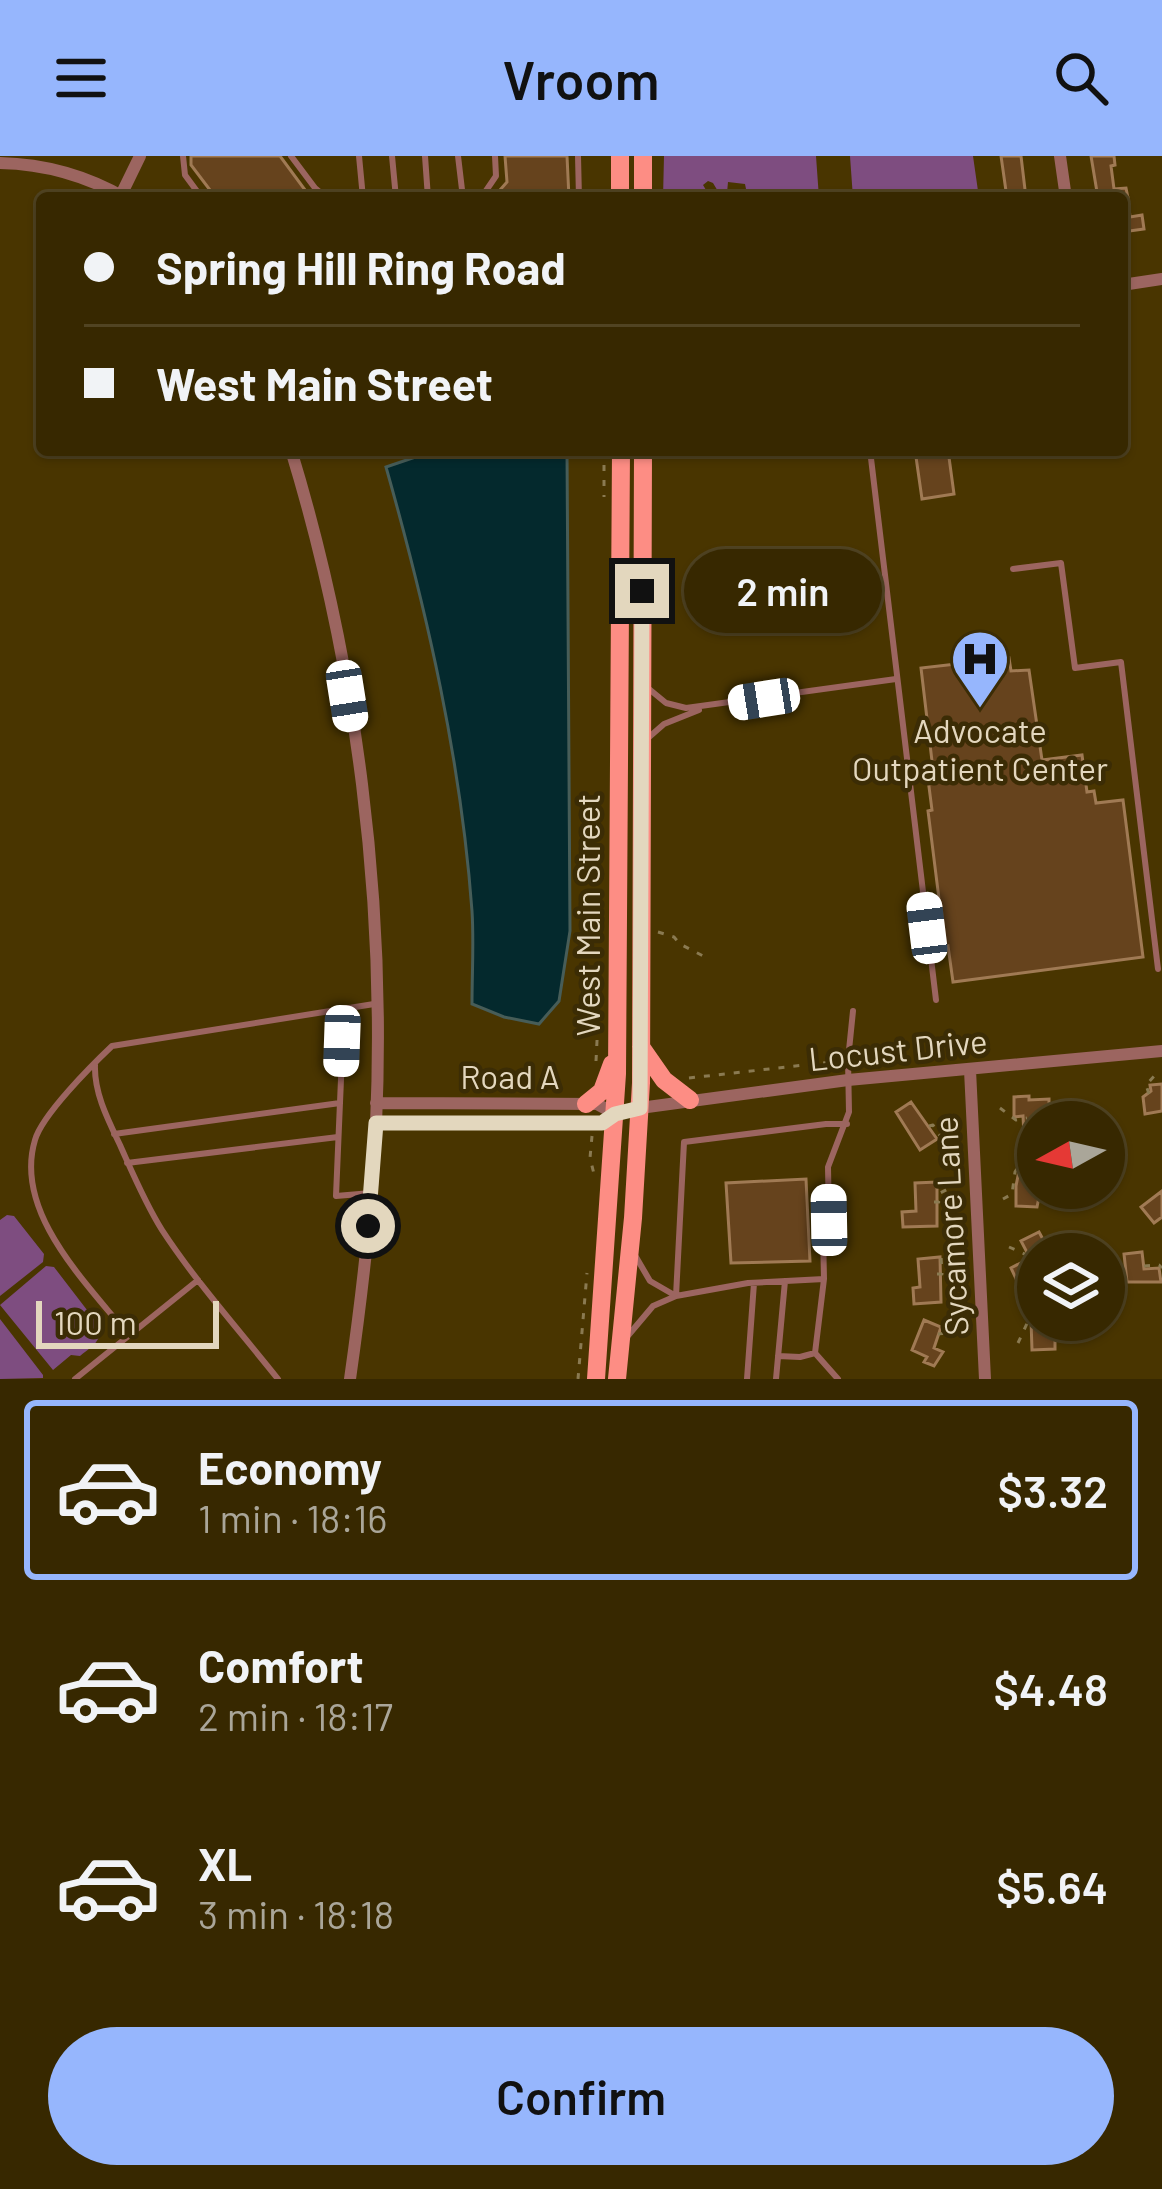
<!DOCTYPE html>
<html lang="en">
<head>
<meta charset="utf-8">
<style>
	body { margin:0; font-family:Barlow,sans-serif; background:#3e300a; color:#f1f3f6; height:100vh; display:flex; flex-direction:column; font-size:45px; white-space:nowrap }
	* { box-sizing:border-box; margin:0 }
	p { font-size:39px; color:#aaa699 }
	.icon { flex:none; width:66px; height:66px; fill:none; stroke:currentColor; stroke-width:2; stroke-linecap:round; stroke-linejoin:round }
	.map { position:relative; height:1223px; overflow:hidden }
	.sheet { display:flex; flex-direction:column; background:#372800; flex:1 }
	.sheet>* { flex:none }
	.guide { position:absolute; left:36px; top:36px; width:1092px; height:264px; border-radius:12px; box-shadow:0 3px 9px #0004,0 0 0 3px #514422; display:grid; align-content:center; height:264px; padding:0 48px; background:#372800 }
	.needle { width:78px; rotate:262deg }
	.fabs { position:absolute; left:1017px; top:945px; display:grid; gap:24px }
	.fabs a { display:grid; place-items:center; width:108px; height:108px; border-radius:50%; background:#372800; box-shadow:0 3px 9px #0004,0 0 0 3px #514422; font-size:60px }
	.scale { position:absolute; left:36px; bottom:30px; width:183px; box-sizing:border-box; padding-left:12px; border:6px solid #e3d7be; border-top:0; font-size:33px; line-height:42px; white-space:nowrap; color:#e3d7be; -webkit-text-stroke:9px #3b2c05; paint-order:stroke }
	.end { position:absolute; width:54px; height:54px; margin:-27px; border:15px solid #e3d7be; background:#111; box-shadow:0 0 0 6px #111 }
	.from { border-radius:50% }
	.bubble { position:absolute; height:84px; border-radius:42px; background:#372800; box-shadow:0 3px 9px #0004,0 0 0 3px #514422; font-size:39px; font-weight:600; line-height:84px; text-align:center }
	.car { position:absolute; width:36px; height:72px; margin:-36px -18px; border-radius:15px; box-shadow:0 0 9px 3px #0007; background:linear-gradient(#fff 24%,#345 0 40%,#fff 0 76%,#345 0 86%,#fff 0) }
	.guide b { display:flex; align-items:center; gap:42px; height:114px; font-size:45px }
	.guide b+b { border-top:3px solid #514422 }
	.guide i { width:30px; height:30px; background:#f1f3f6 }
	ul { padding:21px 0 0; list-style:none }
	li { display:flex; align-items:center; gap:36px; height:180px; margin:0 24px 18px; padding:0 24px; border:6px solid transparent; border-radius:12px }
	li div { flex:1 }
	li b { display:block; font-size:45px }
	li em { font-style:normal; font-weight:600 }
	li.current { border-color:#96b6fd }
	li>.icon { width:108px; height:108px; stroke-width:1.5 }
	.button { display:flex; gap:24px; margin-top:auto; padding:24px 48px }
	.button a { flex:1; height:138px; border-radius:72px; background:#96b6fd; color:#111; font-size:48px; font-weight:600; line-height:138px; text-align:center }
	header { display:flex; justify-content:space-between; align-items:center; height:156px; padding:0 48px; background:#96b6fd; color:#111; font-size:54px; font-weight:600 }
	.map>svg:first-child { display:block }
	.green { fill:#7e4d80 }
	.water { fill:#04292d; stroke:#475d58; stroke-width:3 }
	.building { fill:#66431d; stroke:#a07a54; stroke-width:3 }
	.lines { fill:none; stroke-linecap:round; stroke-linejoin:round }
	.path { stroke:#8a7a51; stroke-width:3; stroke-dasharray:6 9; stroke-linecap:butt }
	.service { stroke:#9c6560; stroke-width:6 }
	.minor { stroke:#9c6560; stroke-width:12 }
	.primary { stroke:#fd8d84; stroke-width:18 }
	.route { stroke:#e3d7be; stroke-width:15 }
	.labels { text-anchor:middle; stroke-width:9; stroke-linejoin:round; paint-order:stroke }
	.poi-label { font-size:33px; fill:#e3d7be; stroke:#3b2c05 }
	.street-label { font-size:33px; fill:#e3d7be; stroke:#3b2c05 }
</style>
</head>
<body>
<header><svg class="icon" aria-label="menu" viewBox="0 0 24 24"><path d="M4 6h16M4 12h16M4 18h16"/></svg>Vroom<svg class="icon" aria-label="search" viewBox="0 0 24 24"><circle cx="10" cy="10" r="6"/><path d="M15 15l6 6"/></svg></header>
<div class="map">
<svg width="1162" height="1223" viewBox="0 0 1162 1223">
	<rect width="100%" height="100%" fill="#493500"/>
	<path class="green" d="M664,0h152l3,42h-62l-1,-3 -9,-1 -2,-10 -17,-2 -1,11h-8l-6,-10 -5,-2 -5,4 3,5 -3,4 -8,-2v6h-32z
		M850,0h123l6,42h-126z
		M7,1059l7,1 30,38 -1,8 -43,34v-76z
		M46,1110l8,1 43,56c9,16 -6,24 -17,33l-9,-1 -18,15 -53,-65z
		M0,1163l43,56v3l-43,1z"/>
	<path class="water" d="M436,294h131l3,481 -11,70 -20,23 -35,-7 -32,-13c0,-31 2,-62 0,-93 -11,-151 -45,-299 -86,-444z"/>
	<path class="building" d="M191,0h89l31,42h-95l-25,-33z
		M505,0h62l2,42h-76l14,-16z
		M1001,0h20l5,42h-19z
		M1091,0h23l1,9 -4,1 3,23 12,-1 2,10h-34l-1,-6h4z
		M1128,42l2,19 12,-2 2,14 -22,3v-33z
		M915,294h33l6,44 -32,5z
		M1009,502l2,13 18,-1 13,90 40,-5 5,37 7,-1 2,12 27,-3 20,157 -190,25 -5,-36 -3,1 -17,-136 4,-1 -4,-31 6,-1 -13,-110z
		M1162,928v27l-17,3 -2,-17 8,-6 -1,-6z
		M1029,940v4l20,-1v7h3v15l-14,1v14h-14l-1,-20 -9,1v-20z
		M911,946l26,37 -17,11 -24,-38z
		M1023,995l15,3 -3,37 5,1 -3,15 -21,-1v-20z
		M806,1023l4,82 -79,2 -5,-80z
		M937,1026v44l-34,1 -1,-15 14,-1 -1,-28z
		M1162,1035v26l-8,6 -13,-16z
		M1039,1076l12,22h-13v20l-20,9 -7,-15 19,-10 -9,-17z
		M1142,1096l2,17 15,-1 2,14h-34l-3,-28z
		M940,1101l1,45 -27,2 -1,-16 7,-1 -2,-28z
		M924,1164l17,7 -7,21 9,4 -9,14 -10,-4 3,-5 -15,-7z
		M1031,1164h18v14l6,-1v16l-23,1z"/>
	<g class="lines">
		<path class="path" d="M1031,40v2
			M720,42l19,-2
			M604,294v47
			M658,776l16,5 6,7 29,15
			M856,904l56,1
			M596,905l5,-99
			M689,922l151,-17
			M1149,938l-3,-9 11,-12
			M1000,952l16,12 11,-2
			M929,970l4,-1 8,12 3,16
			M592,980l-2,22 4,16
			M1003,1043l9,-5 3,-22 6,-10
			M934,1046h5l1,-9 12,-6
			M1009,1091l20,9
			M1144,1110l15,-1 3,3
			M937,1118h5l-1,-18 13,-10
			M938,1178l19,-2
			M1018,1187l12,-26
			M578,1223l9,-106"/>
		<path class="service" d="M183,0l2,19 17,23
			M291,0l24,32 12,10
			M359,0l4,42
			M392,0l4,42
			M425,0l3,42
			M458,0l5,42
			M578,0l1,42
			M481,42l15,-22 -1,-20
			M870,294l66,550
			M1013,413l48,-6 14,105 46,-6 37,307
			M649,533l17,14 20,5 210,-29
			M648,582l16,-14 35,-14
			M344,853l-8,187 35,-3
			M95,909c-1,28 13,55 25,80 13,29 25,58 42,85 34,52 77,100 116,149
			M847,968h-21l-142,18 -8,154 72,-13 76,-4 -1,-47 6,-12 -1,-53 21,-55 -1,-52 5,-49
			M114,978l226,-31
			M127,1007l211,-26
			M824,1123l-9,74 23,26
			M129,1180c-41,-52 -116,-123 -94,-196 7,-25 57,-75 77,-94l262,-42
			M626,1182l27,-32 23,-10 -26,-15 -14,-24
			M778,1200l22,1 15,-4
			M75,1223l123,-99
			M747,1223l7,-96
			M776,1223l9,-98"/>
		<path class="minor" d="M1060,0l6,42
			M0,7c45,1 87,13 125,35
			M121,39l19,-39
			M1122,129l40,-6
			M291,294c66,216 95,450 85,675 -4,85 -14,170 -26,254
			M970,914l15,309
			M376,947l221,1 18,10
			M640,952l208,-28 314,-29
			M376,967h226l13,-9"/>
		<path class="primary" d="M643,0v42
			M620,42v-42
			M641,891l23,33 26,20
			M586,948l16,-13 10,-27
			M596,1223l21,-305 4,-624
			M617,1223l16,-161 8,-135 2,-633"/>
	</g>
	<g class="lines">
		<path class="route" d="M368,1070l8,-103h226l13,-9 25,-6 2,-517"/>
	</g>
	<defs>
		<symbol id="hospital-pin" viewBox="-11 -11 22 30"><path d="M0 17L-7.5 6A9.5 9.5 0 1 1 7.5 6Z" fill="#96b6fd" stroke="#3b2c05"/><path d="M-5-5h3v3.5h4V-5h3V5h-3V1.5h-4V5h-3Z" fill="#111"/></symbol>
	</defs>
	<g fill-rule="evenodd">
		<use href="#hospital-pin" x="947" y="470" width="66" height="90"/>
	</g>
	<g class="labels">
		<g class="poi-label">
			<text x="980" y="587">Advocate<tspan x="980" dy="38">Outpatient Center</tspan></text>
		</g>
		<g class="street-label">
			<text transform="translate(588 759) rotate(-90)" y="12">West Main Street</text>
			<text transform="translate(898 894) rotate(-6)" y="12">Locust Drive</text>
			<text x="510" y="933">Road A</text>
			<text transform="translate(951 1070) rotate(-93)" y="12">Sycamore Lane</text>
		</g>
	</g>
</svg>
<div class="fabs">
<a><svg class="needle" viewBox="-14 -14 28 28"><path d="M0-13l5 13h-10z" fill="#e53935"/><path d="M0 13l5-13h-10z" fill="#aaa699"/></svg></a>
<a><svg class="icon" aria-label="layers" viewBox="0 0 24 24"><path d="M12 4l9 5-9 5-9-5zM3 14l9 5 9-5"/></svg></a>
</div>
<div class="scale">100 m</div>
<i class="end from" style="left:368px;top:1070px"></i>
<i class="end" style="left:642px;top:435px"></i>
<div class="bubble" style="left:684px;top:393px;width:198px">2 min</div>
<i class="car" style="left:347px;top:540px;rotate:171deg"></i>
<i class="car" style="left:764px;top:543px;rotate:261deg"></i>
<i class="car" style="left:927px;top:772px;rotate:353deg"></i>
<i class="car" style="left:342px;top:885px;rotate:182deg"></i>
<i class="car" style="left:829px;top:1064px;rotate:359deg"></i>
<div class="guide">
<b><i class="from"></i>Spring Hill Ring Road</b>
<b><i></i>West Main Street</b>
</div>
</div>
<section class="sheet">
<ul>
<li class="current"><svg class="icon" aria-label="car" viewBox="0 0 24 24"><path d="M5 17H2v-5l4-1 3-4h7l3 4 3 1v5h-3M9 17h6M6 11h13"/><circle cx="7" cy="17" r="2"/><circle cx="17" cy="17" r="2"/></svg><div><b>Economy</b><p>1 min · 18:16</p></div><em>$3.32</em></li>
<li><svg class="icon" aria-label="car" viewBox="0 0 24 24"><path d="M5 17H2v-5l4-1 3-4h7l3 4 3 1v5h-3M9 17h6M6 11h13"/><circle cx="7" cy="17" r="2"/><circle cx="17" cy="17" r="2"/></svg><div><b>Comfort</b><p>2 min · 18:17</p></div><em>$4.48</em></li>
<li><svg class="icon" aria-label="car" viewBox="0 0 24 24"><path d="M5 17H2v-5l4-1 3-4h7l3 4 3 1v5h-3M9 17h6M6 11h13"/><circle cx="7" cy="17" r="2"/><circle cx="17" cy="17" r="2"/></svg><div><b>XL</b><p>3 min · 18:18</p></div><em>$5.64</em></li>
</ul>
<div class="button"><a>Confirm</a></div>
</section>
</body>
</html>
